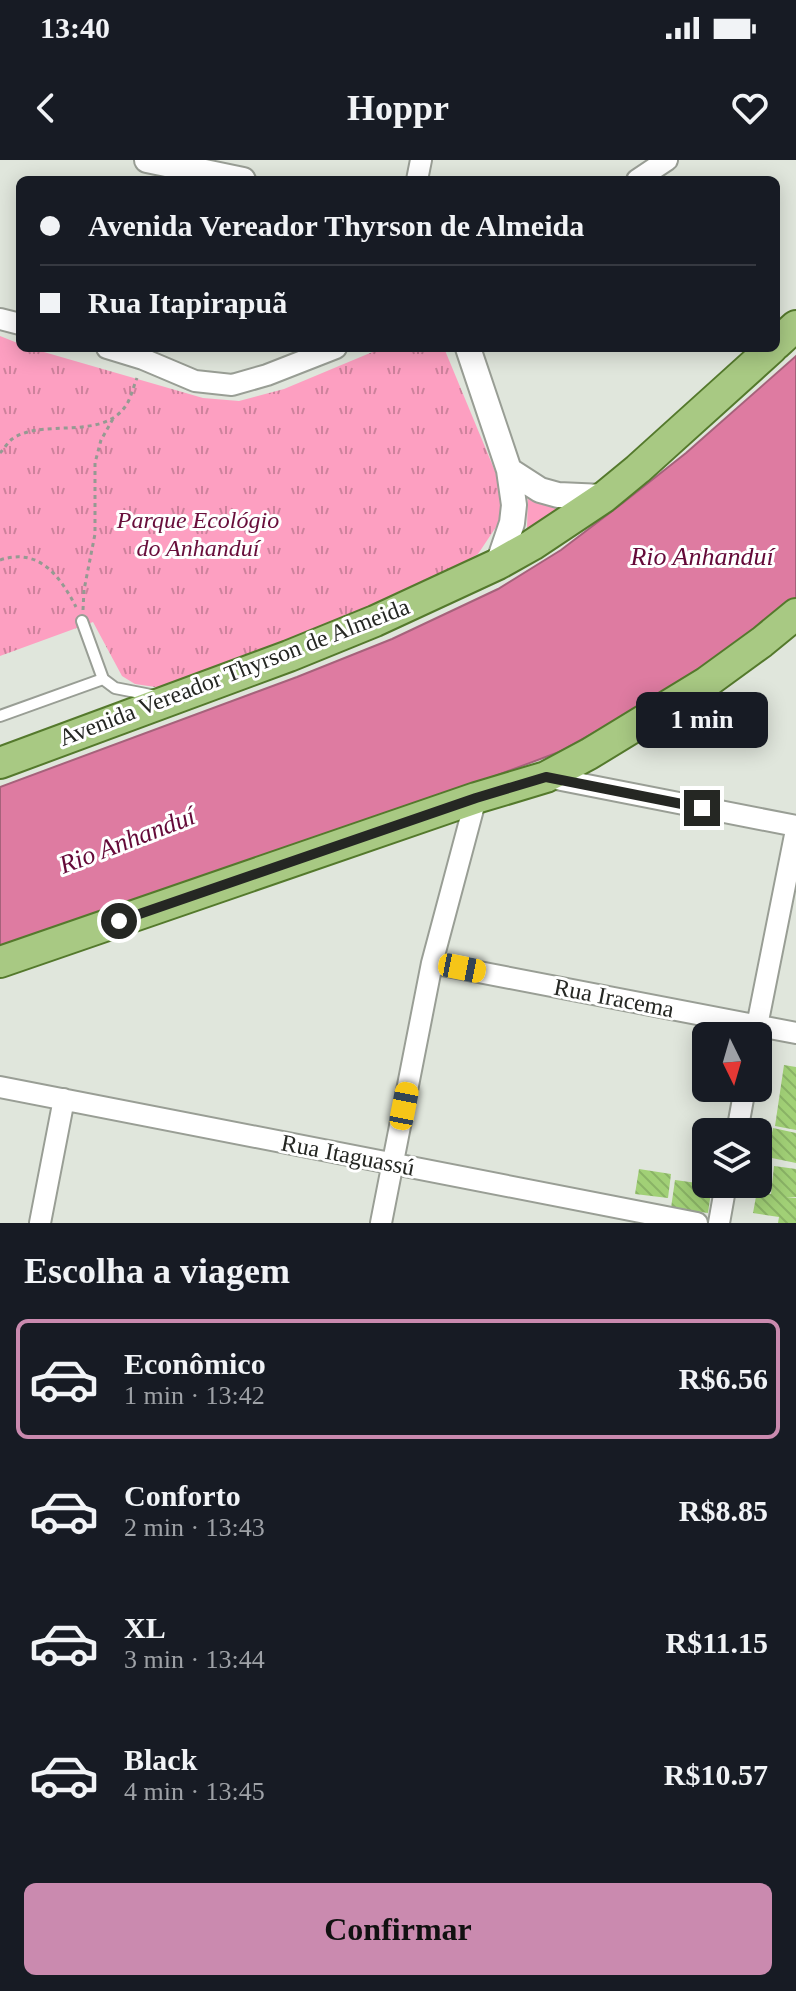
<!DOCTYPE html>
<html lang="pt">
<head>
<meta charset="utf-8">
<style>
	body { margin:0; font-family:"Times New Roman",serif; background:#20242c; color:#f1f3f6; height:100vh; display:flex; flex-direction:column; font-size:30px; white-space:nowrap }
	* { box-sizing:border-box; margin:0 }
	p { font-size:26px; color:#9ea1a6 }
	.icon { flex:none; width:44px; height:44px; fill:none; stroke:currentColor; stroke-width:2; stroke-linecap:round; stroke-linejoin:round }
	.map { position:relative; height:1063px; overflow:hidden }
	.details { display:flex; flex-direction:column; background:#171b24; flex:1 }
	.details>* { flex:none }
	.guide { position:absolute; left:16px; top:16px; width:764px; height:176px; border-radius:12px; box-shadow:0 4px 20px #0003; display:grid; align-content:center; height:176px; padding:0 24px; background:#171b24 }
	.needle { width:52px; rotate:175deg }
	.controls { position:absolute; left:692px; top:862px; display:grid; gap:16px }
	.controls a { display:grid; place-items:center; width:80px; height:80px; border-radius:12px; background:#171b24; box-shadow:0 4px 20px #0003; font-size:40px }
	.end { position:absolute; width:36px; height:36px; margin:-18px; border:10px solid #252723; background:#fff; box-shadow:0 0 0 4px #fff }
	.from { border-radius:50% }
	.bubble { position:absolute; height:56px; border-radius:12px; background:#171b24; box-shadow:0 4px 20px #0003; font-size:26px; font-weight:700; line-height:56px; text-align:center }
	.car { position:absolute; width:24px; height:48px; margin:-24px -12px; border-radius:10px; box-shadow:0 0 6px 2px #0007; background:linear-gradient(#f5c518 24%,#345 0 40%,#f5c518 0 76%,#345 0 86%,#f5c518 0) }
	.guide b { display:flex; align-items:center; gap:28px; height:76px; font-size:30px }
	.guide b+b { border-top:2px solid #363941 }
	.guide i { width:20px; height:20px; background:#f1f3f6 }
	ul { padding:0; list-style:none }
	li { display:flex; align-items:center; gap:24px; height:120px; margin:0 16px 12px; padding:0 8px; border:4px solid transparent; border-radius:12px }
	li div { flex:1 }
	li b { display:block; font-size:30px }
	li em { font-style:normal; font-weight:700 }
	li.on { border-color:#ca8aaf }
	li>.icon { width:72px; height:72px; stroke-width:1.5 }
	h2 { padding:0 24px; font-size:36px; line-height:96px }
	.cta { display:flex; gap:16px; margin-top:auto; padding:16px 24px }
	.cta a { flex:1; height:92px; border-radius:12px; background:#ca8aaf; color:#111; font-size:32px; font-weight:700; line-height:92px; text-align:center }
	.status { display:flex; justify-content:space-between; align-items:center; height:56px; padding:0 40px; background:#171b24; direction:ltr }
	.status svg { height:22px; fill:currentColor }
	header { display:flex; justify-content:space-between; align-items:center; height:104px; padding:0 24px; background:#171b24; font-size:36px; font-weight:700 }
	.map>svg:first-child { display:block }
	.grass { fill:#fd9fc1 }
	.park { fill:url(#park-tufts) }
	.water { fill:#de7ba1; stroke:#a6627b; stroke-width:2 }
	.building { fill:url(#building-back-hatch) }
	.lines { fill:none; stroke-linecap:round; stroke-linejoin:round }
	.service-casing { stroke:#999e95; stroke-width:14 }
	.minor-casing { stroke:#999e95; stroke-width:24 }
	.tertiary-casing { stroke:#999e95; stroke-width:28 }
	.primary-casing { stroke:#54792c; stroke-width:34 }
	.path { stroke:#959a92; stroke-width:3; stroke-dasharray:4 4; stroke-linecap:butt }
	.service { stroke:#fff; stroke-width:10 }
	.minor { stroke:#fff; stroke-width:20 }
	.tertiary { stroke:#fff; stroke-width:24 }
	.primary { stroke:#a8c983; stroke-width:30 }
	.route { stroke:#252723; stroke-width:10 }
	.labels { text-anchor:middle; stroke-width:6; stroke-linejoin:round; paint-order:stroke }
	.park-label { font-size:24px; font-style:italic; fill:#680e3b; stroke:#fff }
	.street-label { font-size:24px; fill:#252723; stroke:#fff }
	.water-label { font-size:26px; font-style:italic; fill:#640938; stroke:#fff }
</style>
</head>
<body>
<div class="status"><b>13:40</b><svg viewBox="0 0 49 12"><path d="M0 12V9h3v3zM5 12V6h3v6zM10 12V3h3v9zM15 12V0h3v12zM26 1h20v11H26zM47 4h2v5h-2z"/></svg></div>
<header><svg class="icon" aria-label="back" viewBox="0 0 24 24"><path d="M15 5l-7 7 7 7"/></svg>Hoppr<svg class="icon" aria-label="heart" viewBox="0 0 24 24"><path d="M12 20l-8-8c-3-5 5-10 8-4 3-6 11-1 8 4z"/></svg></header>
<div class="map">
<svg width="796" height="1063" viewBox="0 0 796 1063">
	<defs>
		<pattern id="park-tufts" width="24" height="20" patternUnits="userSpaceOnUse" patternTransform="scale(2)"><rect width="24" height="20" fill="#fd9fc1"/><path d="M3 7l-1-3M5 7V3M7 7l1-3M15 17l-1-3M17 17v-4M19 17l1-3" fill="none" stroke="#cd829c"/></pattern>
		<pattern id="building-back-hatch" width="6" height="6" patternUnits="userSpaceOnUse" patternTransform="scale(2)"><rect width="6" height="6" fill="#a1d076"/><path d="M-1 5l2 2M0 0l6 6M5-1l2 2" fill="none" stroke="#8ab366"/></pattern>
	</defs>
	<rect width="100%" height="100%" fill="#e0e6dc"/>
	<path class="grass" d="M528,330l40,15 -41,25z"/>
	<path class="park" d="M0,176l20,8v4h10l173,50 36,3 45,-12 98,-41h62l53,128 5,28 -4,20 -20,30 -38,23 -156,70 -122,41 -27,-4 -13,-8 -29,-54 -93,34z"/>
	<path class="water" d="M796,196v243l-12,11 -119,84 -106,58 -306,115 -253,87v-167l297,-110 95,-38 106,-50 63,-39 63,-48 62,-49z"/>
	<path class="building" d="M784,905l12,2v63l-21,-4z
		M773,968l23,5v30l-29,-6z
		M774,1006l22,3v28h-10l10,1v25h-18l1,-6 -26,-4 4,-22 14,3z
		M639,1009l32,5 -3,24 -33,-4z
		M675,1020l37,5 -4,28 -37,-5z"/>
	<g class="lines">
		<defs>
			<path id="service" d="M82,461l21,58 12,9 41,8
				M0,556l103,-37"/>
			<path id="minor" d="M417,20l4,-20
				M637,20l30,-20
				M0,159l20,5
				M107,188l36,11 52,22 37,4 35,-10 69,-27
				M546,617l250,49
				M432,803l364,70
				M755,876l41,-206
				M0,927l697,136
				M737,972l8,-44
				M40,1063l24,-124
				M381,1063l51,-260 44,-165
				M719,1063l7,-39"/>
			<path id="tertiary" d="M147,0l96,20
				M468,188l41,122 5,35 -2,18 -14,41
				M509,310l31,20 18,5 46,2"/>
			<path id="primary" d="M776,184l20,-18
				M0,603l289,-107 86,-35 123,-57 34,-19 72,-48 34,-28 134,-121
				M0,802l476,-164 70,-21 43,-23 118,-72 55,-40 34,-28"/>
		</defs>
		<use href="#service" class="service-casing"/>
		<use href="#minor" class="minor-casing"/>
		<use href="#tertiary" class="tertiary-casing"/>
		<use href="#primary" class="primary-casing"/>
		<path class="path" d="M0,293c4,-4 8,-11 12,-14 31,-22 94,4 116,-37 4,-8 6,-17 9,-24
			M0,400c39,-13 60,16 76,47
			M83,450l1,-20 11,-56v-71l6,-23 13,-23"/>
		<use href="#service" class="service"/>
		<use href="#minor" class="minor"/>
		<use href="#tertiary" class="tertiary"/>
		<use href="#primary" class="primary"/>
	</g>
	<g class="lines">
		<path class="route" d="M119,761l357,-123 70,-21 156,31"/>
	</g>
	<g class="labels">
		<g class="park-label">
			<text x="198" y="368">Parque Ecológio<tspan x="198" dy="28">do Anhanduí</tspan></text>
		</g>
		<g class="street-label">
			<text transform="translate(234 512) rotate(-21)" y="8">Avenida Vereador Thyrson de Almeida</text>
			<text transform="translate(614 838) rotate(11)" y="8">Rua Iracema</text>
			<text transform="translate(348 995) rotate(11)" y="8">Rua Itaguassú</text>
		</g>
		<g class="water-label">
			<text x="702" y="405">Rio Anhanduí</text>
			<text transform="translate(127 680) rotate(-21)" y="9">Rio Anhanduí</text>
		</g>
	</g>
</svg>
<div class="controls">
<a><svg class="needle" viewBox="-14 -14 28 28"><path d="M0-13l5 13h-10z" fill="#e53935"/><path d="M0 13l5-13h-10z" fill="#9ea1a6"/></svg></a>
<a><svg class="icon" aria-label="layers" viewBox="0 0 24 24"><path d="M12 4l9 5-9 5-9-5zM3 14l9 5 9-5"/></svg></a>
</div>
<i class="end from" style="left:119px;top:761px"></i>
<i class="end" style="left:702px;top:648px"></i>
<div class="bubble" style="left:636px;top:532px;width:132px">1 min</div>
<i class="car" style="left:462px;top:808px;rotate:101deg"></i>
<i class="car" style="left:404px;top:946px;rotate:11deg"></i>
<div class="guide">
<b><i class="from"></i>Avenida Vereador Thyrson de Almeida</b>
<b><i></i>Rua Itapirapuã</b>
</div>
</div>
<section class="details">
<h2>Escolha a viagem</h2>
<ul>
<li class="on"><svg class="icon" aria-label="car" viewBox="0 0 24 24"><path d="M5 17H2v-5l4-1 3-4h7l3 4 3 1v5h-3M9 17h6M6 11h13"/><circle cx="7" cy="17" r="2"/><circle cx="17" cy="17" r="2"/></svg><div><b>Econômico</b><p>1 min · 13:42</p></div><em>R$6.56</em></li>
<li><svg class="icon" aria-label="car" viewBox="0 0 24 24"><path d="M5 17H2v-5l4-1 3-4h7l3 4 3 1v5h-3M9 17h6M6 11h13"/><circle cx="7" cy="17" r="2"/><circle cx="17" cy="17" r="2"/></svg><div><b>Conforto</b><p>2 min · 13:43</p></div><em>R$8.85</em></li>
<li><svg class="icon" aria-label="car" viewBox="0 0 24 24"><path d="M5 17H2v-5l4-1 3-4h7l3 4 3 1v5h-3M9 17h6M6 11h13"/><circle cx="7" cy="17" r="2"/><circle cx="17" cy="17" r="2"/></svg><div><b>XL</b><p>3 min · 13:44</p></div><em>R$11.15</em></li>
<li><svg class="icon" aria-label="car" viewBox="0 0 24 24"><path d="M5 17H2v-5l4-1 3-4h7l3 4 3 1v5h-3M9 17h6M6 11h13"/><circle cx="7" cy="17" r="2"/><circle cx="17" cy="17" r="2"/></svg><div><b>Black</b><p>4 min · 13:45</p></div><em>R$10.57</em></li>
</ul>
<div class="cta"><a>Confirmar</a></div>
</section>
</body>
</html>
